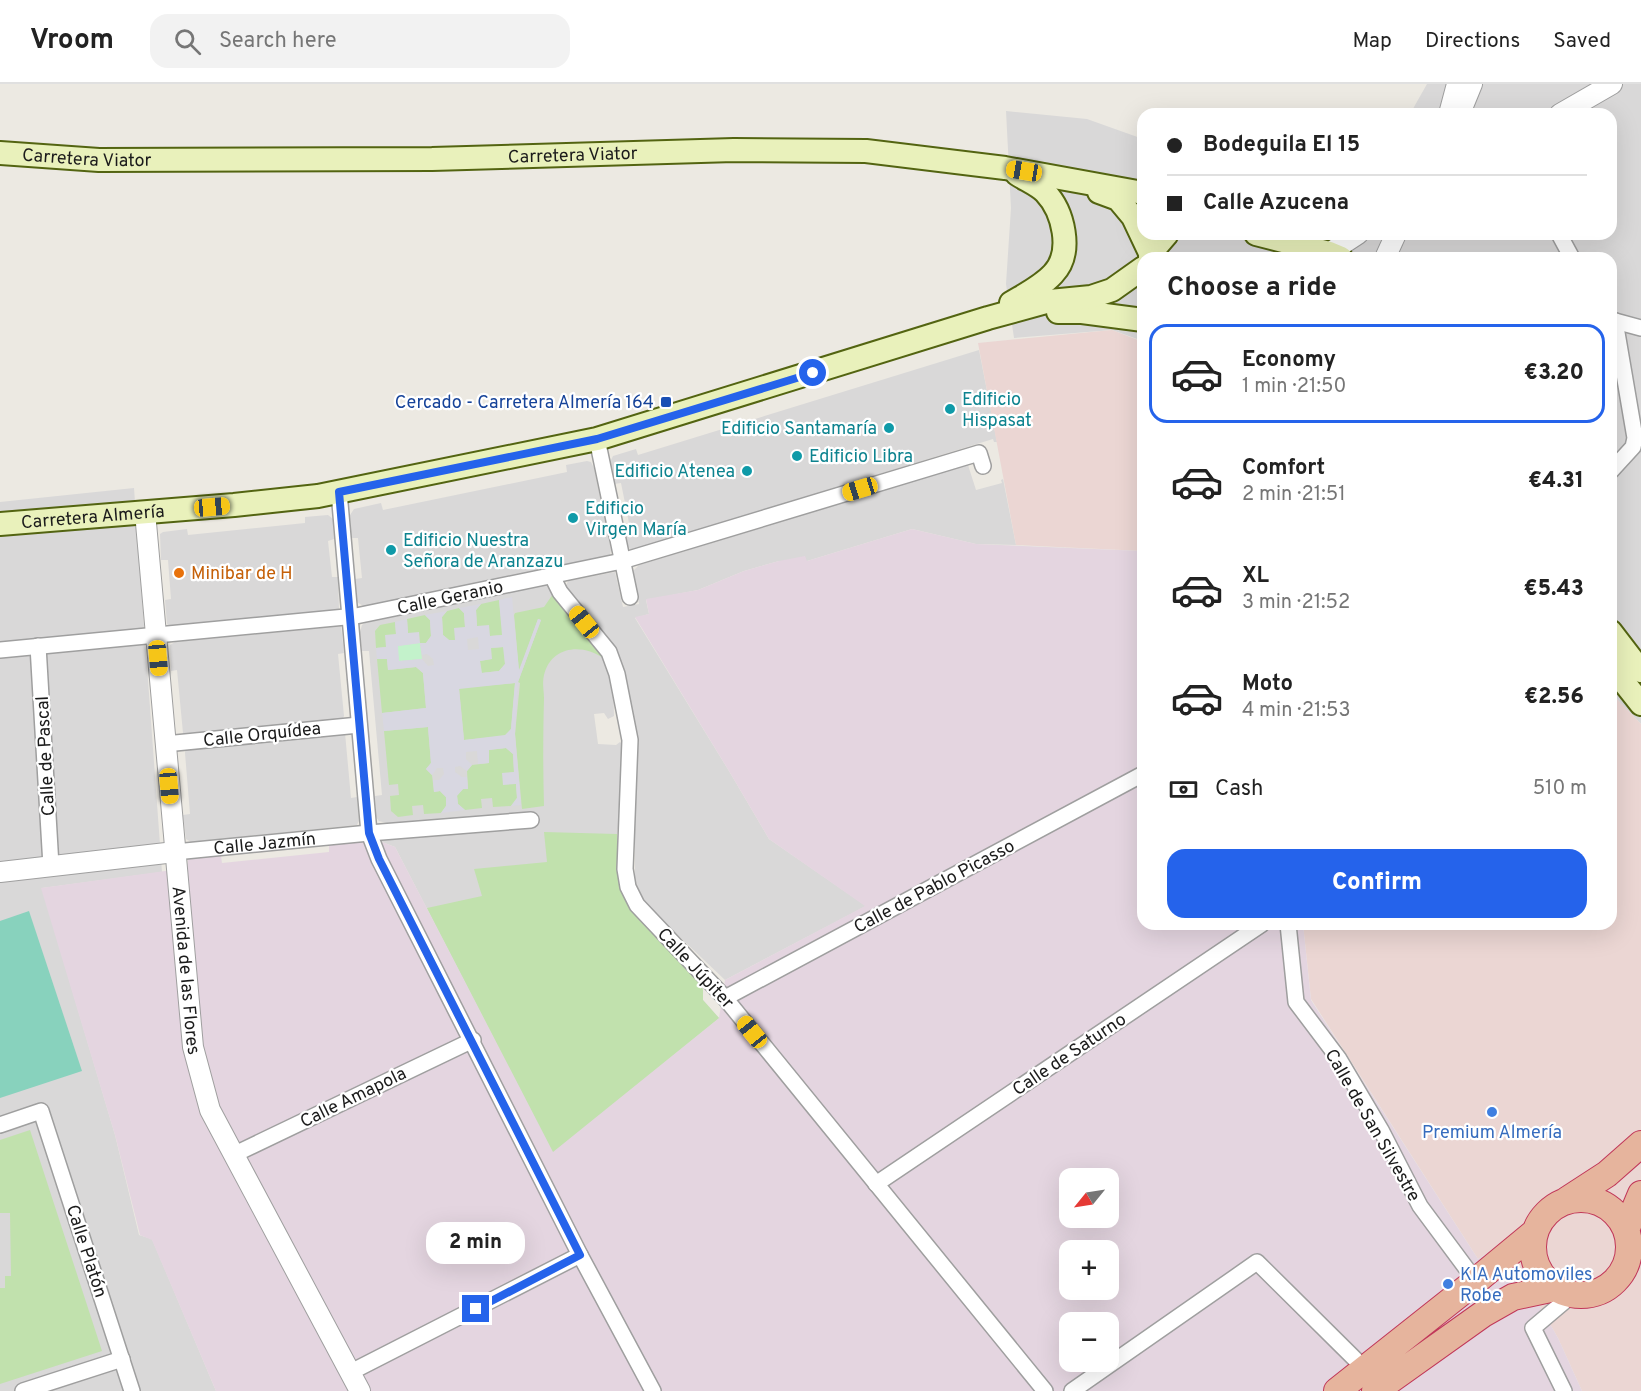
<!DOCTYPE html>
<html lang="en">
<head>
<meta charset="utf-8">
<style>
	body { margin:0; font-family:Overpass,sans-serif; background:#f2f2f2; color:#222; height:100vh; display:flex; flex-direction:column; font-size:22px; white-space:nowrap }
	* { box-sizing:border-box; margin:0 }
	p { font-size:20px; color:#767676 }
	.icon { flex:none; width:33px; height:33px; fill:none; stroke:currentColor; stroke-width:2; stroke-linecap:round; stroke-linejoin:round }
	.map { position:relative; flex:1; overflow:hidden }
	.drawer { position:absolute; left:1137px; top:168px; width:480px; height:678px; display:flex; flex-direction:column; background:#fff; border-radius:18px; box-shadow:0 6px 24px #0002 }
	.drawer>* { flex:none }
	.banner { position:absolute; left:1137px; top:24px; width:480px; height:132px; border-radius:18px; box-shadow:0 6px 24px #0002; display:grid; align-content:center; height:132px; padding:0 30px; background:#fff }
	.needle { width:39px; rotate:240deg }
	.buttons { position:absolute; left:1059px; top:1084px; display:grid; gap:12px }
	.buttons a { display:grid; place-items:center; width:60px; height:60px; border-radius:12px; background:#fff; box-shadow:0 6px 24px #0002; font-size:30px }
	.end { position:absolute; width:27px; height:27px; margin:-14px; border:8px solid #2563eb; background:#fff; box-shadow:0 0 0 3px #fff }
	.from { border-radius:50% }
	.bubble { position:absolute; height:42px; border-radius:18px; background:#fff; box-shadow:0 6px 24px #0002; font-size:20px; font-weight:800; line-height:42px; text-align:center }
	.car { position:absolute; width:18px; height:36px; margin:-18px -9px; border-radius:8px; box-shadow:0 0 4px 2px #0007; background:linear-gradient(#f5c518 24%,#345 0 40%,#f5c518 0 76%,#345 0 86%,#f5c518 0) }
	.banner b { display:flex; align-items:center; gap:21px; height:57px; font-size:22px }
	.banner b+b { border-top:2px solid #e0e0e0 }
	.banner i { width:15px; height:15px; background:#222 }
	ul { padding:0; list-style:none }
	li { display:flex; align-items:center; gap:18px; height:99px; margin:0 12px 9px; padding:0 18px; border:3px solid transparent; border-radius:18px }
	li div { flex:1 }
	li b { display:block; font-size:22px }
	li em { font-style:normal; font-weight:800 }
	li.active { border-color:#2563eb }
	li>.icon { width:54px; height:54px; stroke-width:1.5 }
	h2 { padding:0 30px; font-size:27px; line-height:72px }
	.pay { display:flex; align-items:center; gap:15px; height:66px; padding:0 30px; font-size:22px }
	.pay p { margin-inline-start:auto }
	.cta { display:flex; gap:12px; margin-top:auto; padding:12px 30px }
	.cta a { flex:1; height:69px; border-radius:18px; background:#2563eb; color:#fff; font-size:24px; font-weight:800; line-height:69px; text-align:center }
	header { display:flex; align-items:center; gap:36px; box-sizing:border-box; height:84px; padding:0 30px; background:#fff; border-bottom:2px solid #e0e0e0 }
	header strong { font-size:28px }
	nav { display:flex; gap:33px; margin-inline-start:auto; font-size:21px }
	.search { width:420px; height:54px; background:#f2f2f2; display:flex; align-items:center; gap:15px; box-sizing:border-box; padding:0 21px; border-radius:18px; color:#767676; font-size:22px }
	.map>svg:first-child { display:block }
	.residential { fill:#d9d8d8 }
	.commercial { fill:#ebd6d3 }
	.industrial { fill:#e4d5e0; fill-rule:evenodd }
	.grass { fill:#c1e1ad }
	.park { fill:#c3f2cb }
	.pitch { fill:#88d2bd }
	.plaza { fill:#d8d7e1; fill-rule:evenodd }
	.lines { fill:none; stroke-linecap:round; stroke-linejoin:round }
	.minor-casing { stroke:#9f9f9f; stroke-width:18 }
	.tertiary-casing { stroke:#9f9f9f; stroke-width:22 }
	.secondary-casing { stroke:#536411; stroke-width:26 }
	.trunk-casing { stroke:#c13759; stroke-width:28 }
	.minor { stroke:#fff; stroke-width:15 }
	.tertiary { stroke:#fff; stroke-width:20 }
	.secondary { stroke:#e9f1bb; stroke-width:22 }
	.trunk { stroke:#e6b49d; stroke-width:26 }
	.route { stroke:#2563eb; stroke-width:8 }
	.transit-dot { fill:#1a4fb4; stroke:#fff; stroke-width:2 }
	.culture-dot { fill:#0f9aa8; stroke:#fff; stroke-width:2 }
	.food-dot { fill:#e8710a; stroke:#fff; stroke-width:2 }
	.shop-dot { fill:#3f7fe0; stroke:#fff; stroke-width:2 }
	.labels { text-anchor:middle; stroke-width:4.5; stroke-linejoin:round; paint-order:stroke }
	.street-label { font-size:18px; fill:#1b1b1b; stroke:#fff }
	.culture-label { font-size:18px; fill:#0d838f; stroke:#fff; text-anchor:start }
	.transit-label { font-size:18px; fill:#164399; stroke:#fff; text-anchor:end }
	.food-label { font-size:18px; fill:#c56008; stroke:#fff; text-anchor:start }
	.shop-label { font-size:18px; fill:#366cbe; stroke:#fff }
</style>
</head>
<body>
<header>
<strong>Vroom</strong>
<div class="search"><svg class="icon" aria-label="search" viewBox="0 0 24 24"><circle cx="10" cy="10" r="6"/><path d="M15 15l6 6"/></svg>Search here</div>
<nav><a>Map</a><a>Directions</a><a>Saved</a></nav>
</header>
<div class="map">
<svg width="1641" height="1307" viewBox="0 0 1641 1307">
	<rect width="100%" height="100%" fill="#ece9e2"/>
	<path class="residential" d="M1427,0h214v640l-30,-31v-435h-468v83l-31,-11 -98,8 -8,-54 5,-76 -5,-97 81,8 56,20v95h468v-120h-201z
		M979,266l18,92h-3l-1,-3 -357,110h-6l-2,-3 -5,-22 6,-1 -8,-40 -7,1 -4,-22 3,-6 23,-7 2,6z
		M587,377l4,1 3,6 17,82 -1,5 -243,51h-4l-6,-4 -2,-23 7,-1 -4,-40h-7l-1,-23 4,-6 27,-6 2,7 184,-38 -1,-7z
		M968,381l8,25 26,-7 -1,-3 2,-1 13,66 -40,-1 -64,-15 -105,32h-28l-35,10 -46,19 -52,10 3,14 -14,4 94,153 40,68 97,67 -141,74 -83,-79 -7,-21v-128l-11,-84 -18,-30 -32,-34 -8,-18 2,-5 47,-9 8,35 16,-3 -6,-33 6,-6z
		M134,404l28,384 -120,16 73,247 24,100 13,4 64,152h-216v-889z
		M328,431l5,4 1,20 -6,2 4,36h6l1,33 -167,17 -5,-3 -2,-24 6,-1 -3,-39h-7l-1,-26 3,-2 24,-3 1,6 117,-12v-6z
		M546,501l57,71 10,20 1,40 -6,3 -4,-6 -10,1 4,30 18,1 4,-3 3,3 -1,53 -5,36v19l6,38 6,18 72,76 2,5v10l16,18 -166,134 -158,-305 -13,-5 4,-19 -7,-2 -3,-4 -1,-21 7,-1 -13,-144h-7l-2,-19 2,-7 3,-2z
		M341,542l3,27 -6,1 6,62 -2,4 -158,15 -1,-2 -6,-63 -6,1 -1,-26 5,-3z
		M345,649l6,65 6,-1 2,24 -2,4 -166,17 -5,-3 -3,-24 7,-1 -5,-61 1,-5z"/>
	<path class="commercial" d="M1112,246l31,12v209l-127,-6 -38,-202z
		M1611,609l30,31v667h-59l-24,-53 -54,-95 -26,16 -167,-260 -8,-75h308z"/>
	<path class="industrial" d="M912,445l64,15 167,7v373h160l8,76 167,259 26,-16 54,95 24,53h-1366l-64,-151 -12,-5 -25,-100 -74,-247 146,-20 1,-9 33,-3 1,7 107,-11v-7l32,-3h21l13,5 158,304 166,-133 6,-38 140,-74 -96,-67 -40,-68 -94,-154 14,-3 -3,-15 52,-9 46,-19 35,-10 26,-5 2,5zM1070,1095h38v39h-38zM1070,1167h38v39h-38zM1070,1239h38v39h-38z"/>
	<path class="grass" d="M553,510l50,64c-21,-15 -52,-12 -59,17 -2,8 0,16 0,23 -1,37 -1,72 0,108l-22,3 -7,-75 5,-51 -2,-1 23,-62 -3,-1 -19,53 -5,-57 1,-2 29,-6z
		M499,516l4,35 -13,1 -13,-10 -1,-16 5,-6z
		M459,524l5,5 1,14 -10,13h-6l-6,-5 -1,-18 5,-6z
		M425,531l5,5 1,16 -5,7h-6l-12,-10 -1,-14z
		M395,538l1,12 -10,13 -10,1 -1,-17 5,-6z
		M504,563l1,17 -6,7 -18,2 -1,-12 11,-2v-11z
		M387,574l1,12 28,-3 7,6 3,35 -44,5 -5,-54z
		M515,599l-4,46 -6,7 -41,4 -5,-52z
		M428,643l3,36 -5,6 6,6 2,17 6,-1 6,6v9l-5,7 -17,1 -1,-9 -11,1 1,9 -15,2 -7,-6 -1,-15 9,-1 -1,-11 -9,1 -5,-54z
		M506,664l7,6 1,18 -12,2 14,10 1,14 -6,8 -18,1 -1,-9 -11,1 1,9 -17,2 -7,-6 -1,-9 6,-6 5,-1 -1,-17 5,-6 17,-2 -1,-13z
		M544,748l73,2 2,38 10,37 72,76 2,5v10l16,18 -166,134 -126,-244 55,-12 -8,-27 73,-7z
		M30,1046l72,221 -102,33v-96h5v-12h6l-1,-63h-10v-73z"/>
	<path class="park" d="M420,559l2,16 -23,2 -2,-15z"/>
	<path class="pitch" d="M29,827l53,160 -82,27v-177z"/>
	<path class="plaza" d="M512,513l7,73 19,-51 3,1 -23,62 -3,52 6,71 -10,1 6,-8 -1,-14 -13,1 -1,-12 12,-1 -1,-18 -7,-6 -17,2v13l-11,1 -1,-13 -11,1v7l6,6 -5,6 -7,-5 -5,1v5l7,5h5l1,12h-5l-6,7 1,8 7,6 -24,3 5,-7v-9l-6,-6 -6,1 -1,-12h6l5,-6 -1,-6h-6l-5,7 -6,-6 5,-6 -3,-36 -44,4 -2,-18 44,-5 -3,-35 -7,-6 -28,3 -1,-11h-10l-1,-11 10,-1 -1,-12 11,-1 -1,-12 12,-3 1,14 11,-1 1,11h6l5,-7 -1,-16 -5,-5 22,-4 -5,6 1,18 6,5h6l-1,-12 11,-1 -1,-14 -5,-5 22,-4 -5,6 1,16 12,-1 1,11 12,-1 -3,-35zM478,553l1,12 -11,1 -1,-11zM420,559l2,12 5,-1 6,5 1,6 -6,1 -6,-7 -23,2 -1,-15zM503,563l2,17 -6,7 -17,2 -2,-12 12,-2 -1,-11zM515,599l-4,46 -6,6 -41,5 -5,-51z"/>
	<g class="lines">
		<defs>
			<g id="minor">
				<path d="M1559,150l13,24"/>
				<path d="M1611,235l4,2 20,117 -2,9 -22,24"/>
				<path d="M1615,237l26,7"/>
				<path d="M597,355l33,158"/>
				<path d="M339,408l30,341 10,26 201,396 73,136"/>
				<path d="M552,492l8,16 49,60 8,22 13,66 -5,129 3,18 9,18 88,93 320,393"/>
				<path d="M38,562l13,220"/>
				<path d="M0,566l356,-34 266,-55 357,-108 4,13"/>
				<path d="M165,660l194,-19"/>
				<path id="s1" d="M175,768l194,-19 162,-13"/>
				<path d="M1288,840l8,78 43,57 42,71 39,76 49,66 8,8"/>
				<path d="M725,914l418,-224"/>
				<path d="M0,1041l41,-14 91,280"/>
				<path d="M233,1071l240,-115"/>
				<path d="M876,1100l386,-260"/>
				<path d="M351,1288l229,-117"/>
				<path d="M23,1307l99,-32"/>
				<path d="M1072,1307l185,-129 108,107"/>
				<path d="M1564,1307l-31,-63 39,-33"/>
			</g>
			<g id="tertiary">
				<path d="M1449,30l8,-30"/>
				<path d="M1453,30l10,-8 9,-22"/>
				<path d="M1560,30l52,-30"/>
				<path d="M1329,169l29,-19"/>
				<path d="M1385,174l11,-24"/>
				<path id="s2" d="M145,428l48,535 17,63 150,281"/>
				<path d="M0,788l175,-20"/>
			</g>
			<g id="secondary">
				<path id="s3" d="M0,69l99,7 333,-1 302,-9 132,1 139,17 138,25"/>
				<path d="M1099,108l19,7 15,18 18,38"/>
				<path d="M1256,150l73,19 12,5"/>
				<path d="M1150,174l5,-10 12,-14"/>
				<path d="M1011,219c15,-9 31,-17 42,-29 21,-22 10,-63 -8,-82 -7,-7 -19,-12 -28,-18"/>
				<path d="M1058,228h24l61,8"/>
				<path id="s4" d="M0,440l234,-19 84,-9 279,-57 391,-121 62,-17 41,-4 21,-7 31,-22"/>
				<path d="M1611,548l30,39"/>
				<path d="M1611,582l30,38"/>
			</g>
			<path id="trunk" d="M1533 1163a48 48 0 1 1 96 0a48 48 0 1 1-96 0Z
				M1567,1116l40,-26 34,-30
				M1626,1146l15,-36
				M1337,1307l140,-111 58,-48
				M1375,1307l108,-77 30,-17 42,-9"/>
		</defs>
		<use href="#minor" class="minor-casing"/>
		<use href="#tertiary" class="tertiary-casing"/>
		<use href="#secondary" class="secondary-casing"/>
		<use href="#trunk" class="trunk-casing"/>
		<use href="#minor" class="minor"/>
		<use href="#tertiary" class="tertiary"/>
		<use href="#secondary" class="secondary"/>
		<use href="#trunk" class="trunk"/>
	</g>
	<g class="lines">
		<path class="route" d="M476,1225l104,-54 -201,-396 -10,-26 -30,-341 258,-53 216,-66"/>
	</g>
	<rect class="transit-dot" x="660" y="312" width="12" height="12" rx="3"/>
	<g class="culture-dot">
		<circle cx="950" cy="325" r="6"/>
		<circle cx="889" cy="344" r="6"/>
		<circle cx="797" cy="372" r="6"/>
		<circle cx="747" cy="387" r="6"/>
		<circle cx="573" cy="434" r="6"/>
		<circle cx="391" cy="466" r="6"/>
	</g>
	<circle class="food-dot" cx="179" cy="489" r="6"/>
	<g class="shop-dot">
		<circle cx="1492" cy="1028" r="6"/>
		<circle cx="1448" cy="1200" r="6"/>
	</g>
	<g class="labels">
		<g class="street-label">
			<text dy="6" stroke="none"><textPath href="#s3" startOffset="573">Carretera Viator</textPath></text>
			<text dy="6" stroke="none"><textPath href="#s3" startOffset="87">Carretera Viator</textPath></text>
			<text dy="6" stroke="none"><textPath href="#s4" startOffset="93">Carretera Almería</textPath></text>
			<text transform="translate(450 513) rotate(-12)" y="6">Calle Geranio</text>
			<text transform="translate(262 650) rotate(-6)" y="6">Calle Orquídea</text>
			<text transform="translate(45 672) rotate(-93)" y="6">Calle de Pascal</text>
			<text dy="6" stroke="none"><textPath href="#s1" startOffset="90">Calle Jazmín</textPath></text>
			<text transform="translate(934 802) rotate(-28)" y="6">Calle de Pablo Picasso</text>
			<text transform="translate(696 884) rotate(47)" y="6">Calle Júpiter</text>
			<text dy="6" stroke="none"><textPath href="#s2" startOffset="460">Avenida de las Flores</textPath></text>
			<text transform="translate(1069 970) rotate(-34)" y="6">Calle de Saturno</text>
			<text transform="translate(353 1013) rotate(-26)" y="6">Calle Amapola</text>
			<text transform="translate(1373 1041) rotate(60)" y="6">Calle de San Silvestre</text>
			<text transform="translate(87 1167) rotate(72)" y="6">Calle Platón</text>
		</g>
		<g class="culture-label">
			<text x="962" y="321">Edificio<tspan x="962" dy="21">Hispasat</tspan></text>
			<text x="877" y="350" text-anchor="end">Edificio Santamaría</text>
			<text x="809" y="378">Edificio Libra</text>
			<text x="735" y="393" text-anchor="end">Edificio Atenea</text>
			<text x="585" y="430">Edificio<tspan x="585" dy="21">Virgen María</tspan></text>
			<text x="403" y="462">Edificio Nuestra<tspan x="403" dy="21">Señora de Aranzazu</tspan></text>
		</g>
		<g class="transit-label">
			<text x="654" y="324">Cercado - Carretera Almería 164</text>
		</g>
		<g class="food-label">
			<text x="191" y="495">Minibar de H</text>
		</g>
		<g class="shop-label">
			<text x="1492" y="1054">Premium Almería</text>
			<text x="1460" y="1196" text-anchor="start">KIA Automoviles<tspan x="1460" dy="21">Robe</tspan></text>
		</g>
	</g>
</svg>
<div class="buttons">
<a><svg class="needle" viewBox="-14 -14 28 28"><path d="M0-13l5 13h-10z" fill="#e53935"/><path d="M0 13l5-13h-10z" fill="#767676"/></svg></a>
<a>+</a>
<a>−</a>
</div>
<i class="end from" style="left:813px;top:289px"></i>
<i class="end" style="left:476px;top:1225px"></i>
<div class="bubble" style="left:426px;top:1138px;width:99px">2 min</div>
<i class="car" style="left:1024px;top:87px;rotate:279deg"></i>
<i class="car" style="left:860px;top:405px;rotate:253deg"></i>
<i class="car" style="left:212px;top:423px;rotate:85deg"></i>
<i class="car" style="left:584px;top:538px;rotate:321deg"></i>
<i class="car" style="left:158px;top:574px;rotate:175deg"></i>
<i class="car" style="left:169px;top:702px;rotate:175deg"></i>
<i class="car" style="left:752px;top:948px;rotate:321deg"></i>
<div class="banner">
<b><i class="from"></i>Bodeguila El 15</b>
<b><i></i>Calle Azucena</b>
</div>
<section class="drawer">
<h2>Choose a ride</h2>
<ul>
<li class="active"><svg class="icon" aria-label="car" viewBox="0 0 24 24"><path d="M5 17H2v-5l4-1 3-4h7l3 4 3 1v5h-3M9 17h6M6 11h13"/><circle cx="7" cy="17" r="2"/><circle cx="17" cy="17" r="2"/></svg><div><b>Economy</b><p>1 min · 21:50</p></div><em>€3.20</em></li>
<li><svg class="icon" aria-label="car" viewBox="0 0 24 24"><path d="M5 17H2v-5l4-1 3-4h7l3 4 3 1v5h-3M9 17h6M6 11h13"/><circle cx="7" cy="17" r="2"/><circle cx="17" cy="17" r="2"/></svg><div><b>Comfort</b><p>2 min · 21:51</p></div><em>€4.31</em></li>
<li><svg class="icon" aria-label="car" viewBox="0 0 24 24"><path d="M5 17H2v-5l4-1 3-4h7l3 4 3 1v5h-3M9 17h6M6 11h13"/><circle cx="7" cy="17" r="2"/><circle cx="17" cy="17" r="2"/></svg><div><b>XL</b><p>3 min · 21:52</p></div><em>€5.43</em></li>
<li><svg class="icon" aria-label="car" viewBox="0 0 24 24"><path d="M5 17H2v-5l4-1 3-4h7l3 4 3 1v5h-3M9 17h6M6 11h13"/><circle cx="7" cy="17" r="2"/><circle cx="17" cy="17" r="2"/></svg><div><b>Moto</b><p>4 min · 21:53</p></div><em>€2.56</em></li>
</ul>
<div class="pay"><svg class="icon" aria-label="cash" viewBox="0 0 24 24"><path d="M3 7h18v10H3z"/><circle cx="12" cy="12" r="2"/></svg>Cash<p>510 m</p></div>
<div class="cta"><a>Confirm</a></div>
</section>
</div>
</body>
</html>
